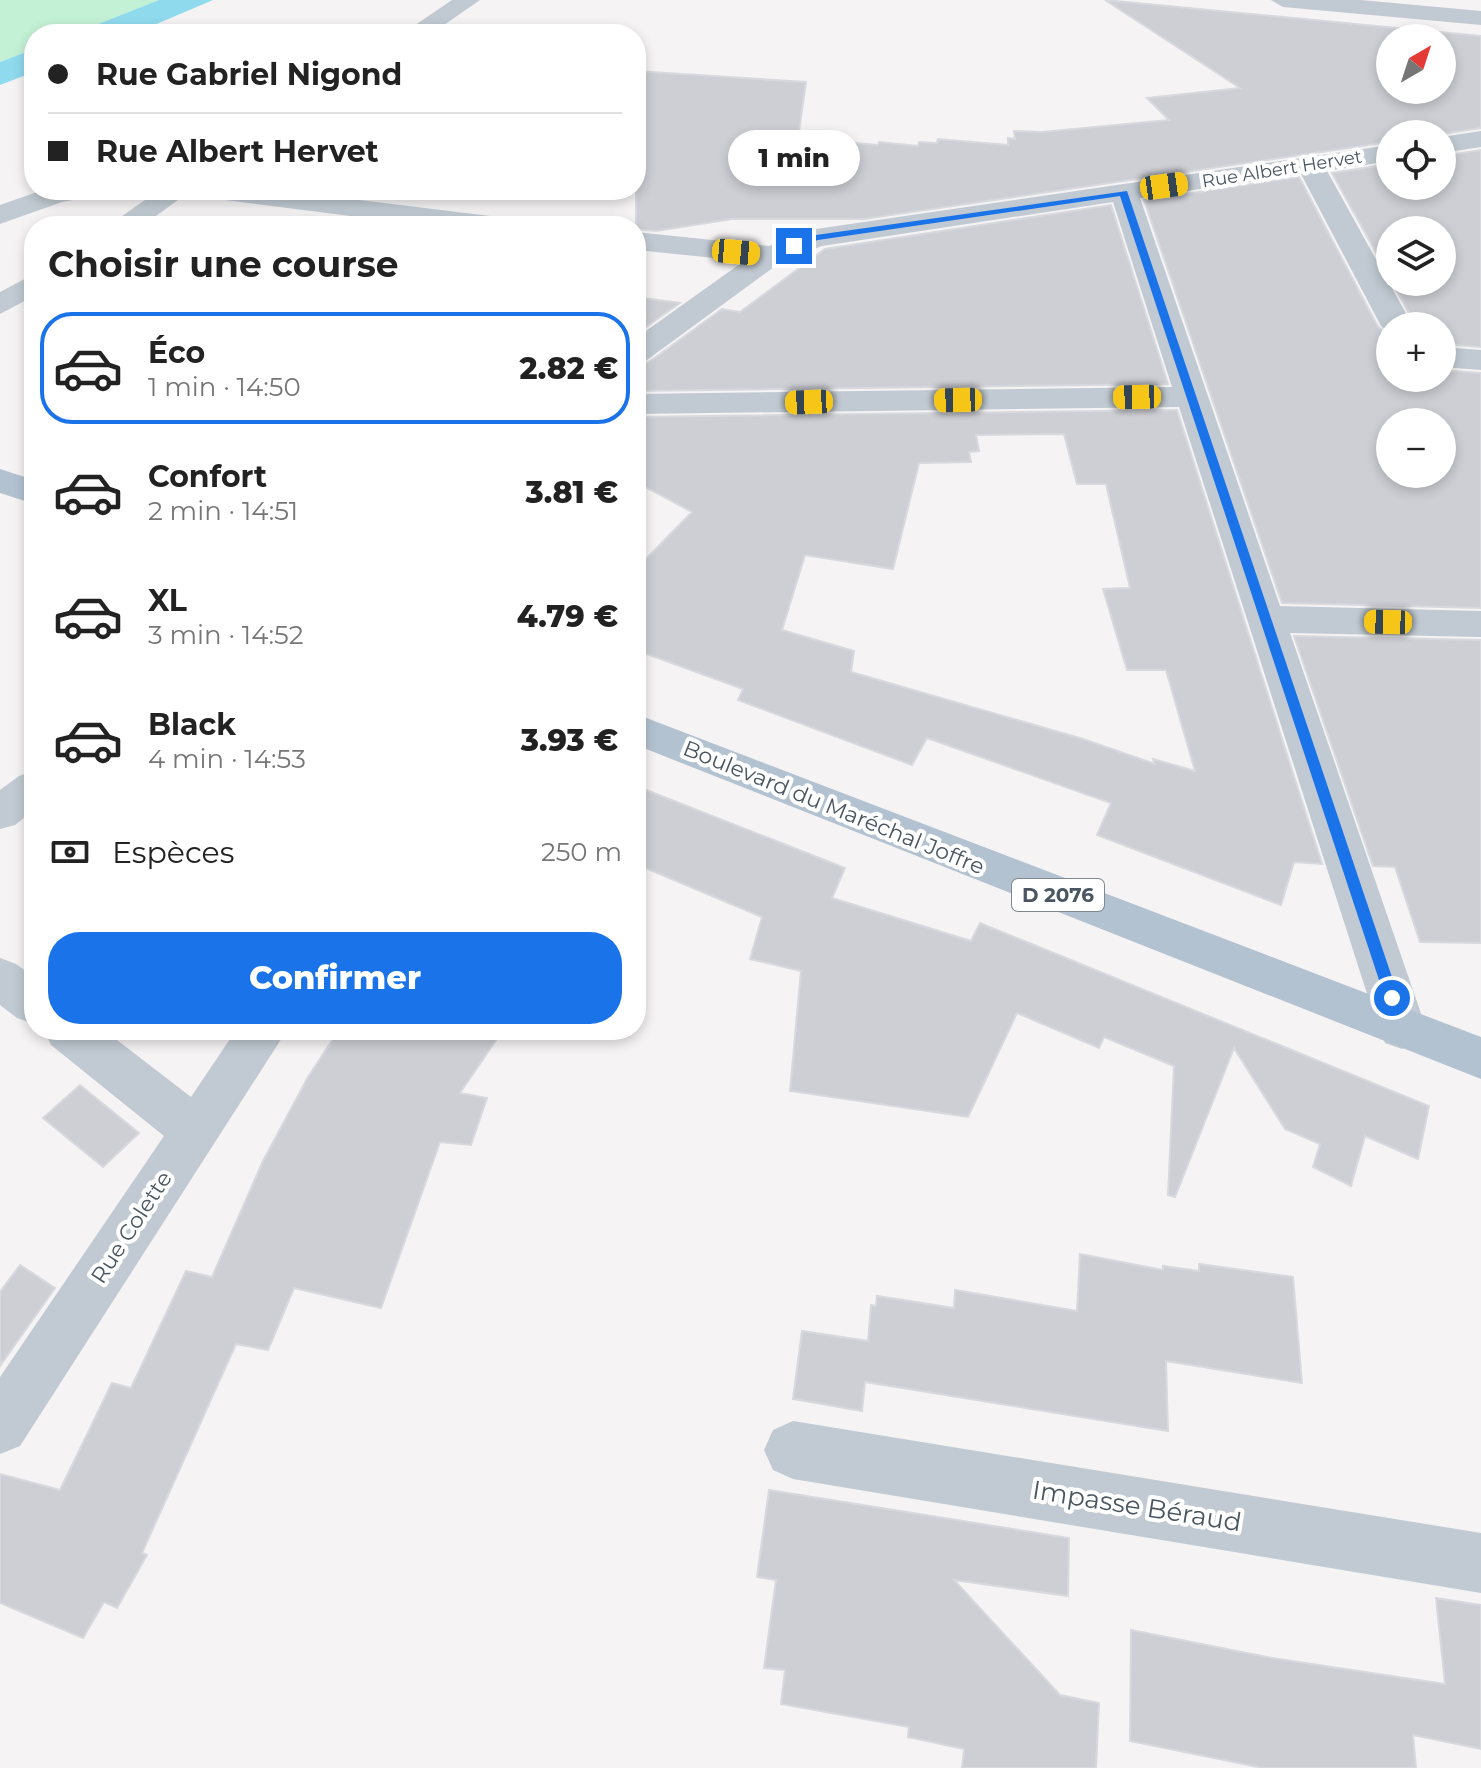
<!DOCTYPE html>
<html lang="fr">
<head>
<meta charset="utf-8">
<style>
	body { margin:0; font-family:Montserrat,sans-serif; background:#f2f2f2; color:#222; height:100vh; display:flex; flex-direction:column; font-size:30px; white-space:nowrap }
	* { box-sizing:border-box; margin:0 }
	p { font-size:26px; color:#767676 }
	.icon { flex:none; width:44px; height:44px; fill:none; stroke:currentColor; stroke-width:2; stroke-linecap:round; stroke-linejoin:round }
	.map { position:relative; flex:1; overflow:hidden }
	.drawer { position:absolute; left:24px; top:216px; width:622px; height:824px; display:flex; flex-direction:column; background:#fff; border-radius:32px; box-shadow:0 4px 12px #0003 }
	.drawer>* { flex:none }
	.hud { position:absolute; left:24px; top:24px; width:622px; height:176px; border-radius:32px; box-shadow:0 4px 12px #0003; display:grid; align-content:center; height:176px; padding:0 24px; background:#fff }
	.needle { width:52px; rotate:39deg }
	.fabs { position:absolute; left:1376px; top:24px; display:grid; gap:16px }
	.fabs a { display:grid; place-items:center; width:80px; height:80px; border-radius:50%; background:#fff; box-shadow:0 4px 12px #0003; font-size:40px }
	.end { position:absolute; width:36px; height:36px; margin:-18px; border:10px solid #1a73e8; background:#fff; box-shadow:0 0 0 4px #fff }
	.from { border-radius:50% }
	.bubble { position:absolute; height:56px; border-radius:28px; background:#fff; box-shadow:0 4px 12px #0003; font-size:26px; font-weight:800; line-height:56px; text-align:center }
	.car { position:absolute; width:24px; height:48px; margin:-24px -12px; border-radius:10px; box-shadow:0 0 6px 2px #0007; background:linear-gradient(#f5c518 24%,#345 0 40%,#f5c518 0 76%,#345 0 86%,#f5c518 0) }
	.hud b { display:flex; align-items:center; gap:28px; height:76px; font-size:30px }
	.hud b+b { border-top:2px solid #e0e0e0 }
	.hud i { width:20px; height:20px; background:#222 }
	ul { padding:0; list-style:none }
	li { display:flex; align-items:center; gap:24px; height:112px; margin:0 16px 12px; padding:0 8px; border:4px solid transparent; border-radius:32px }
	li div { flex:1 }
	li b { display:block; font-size:30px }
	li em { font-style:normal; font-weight:800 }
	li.current { border-color:#1a73e8 }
	li>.icon { width:72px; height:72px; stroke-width:1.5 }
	h2 { padding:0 24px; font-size:36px; line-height:96px }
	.pay { display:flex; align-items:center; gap:20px; height:88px; padding:0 24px; font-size:30px }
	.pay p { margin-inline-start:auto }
	.primary-button { display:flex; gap:16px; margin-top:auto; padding:16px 24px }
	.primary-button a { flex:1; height:92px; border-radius:32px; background:#1a73e8; color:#fff; font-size:32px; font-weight:800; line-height:92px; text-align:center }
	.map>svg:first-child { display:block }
	.green { fill:#c3f1d5 }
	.water { fill:#90daee }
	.building { fill:#cdcfd5; stroke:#d7d9de; stroke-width:2; fill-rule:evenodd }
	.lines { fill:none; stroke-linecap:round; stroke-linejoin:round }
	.minor { fill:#c1cad2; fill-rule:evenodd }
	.tertiary { fill:#c1cad2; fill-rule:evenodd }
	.primary { fill:#b3c2d1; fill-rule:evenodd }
	.route { fill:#1a73e8 }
	.labels { text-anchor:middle; stroke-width:8; stroke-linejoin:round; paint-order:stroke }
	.far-street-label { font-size:18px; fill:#4a5661; stroke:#fff }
	.shield { fill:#fff; stroke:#808990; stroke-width:2 }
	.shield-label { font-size:20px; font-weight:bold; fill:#4a5661 }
	.street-label { font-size:22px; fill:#4a5661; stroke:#fff }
	.near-street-label { font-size:26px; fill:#4a5661; stroke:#fff }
</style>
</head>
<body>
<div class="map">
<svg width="1481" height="1768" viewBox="0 0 1481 1768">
	<rect width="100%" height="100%" fill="#f5f3f3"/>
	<path class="green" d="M0,0h159l-86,34h-39v15l-34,13z"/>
	<path class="water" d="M159,0h54l-80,34h-60z
		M34,49v23l-34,13v-23z"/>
	<path class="building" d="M1105,0l376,36v92l-39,6h-52v8l-526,77h-132l-76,12 -20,-2v-158l170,11 -8,56 80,7 1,-3 39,4 1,-4 18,1 1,-4 70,6v-7l7,1 -1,-8 28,1 127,-12 -22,-22 93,-10zM1390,38h52v52h-52z
		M1481,150v197l-39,-3v-18h-26l-24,-44h50v-52h-52v48l-58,-105 58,-9v22h52v-30z
		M1299,177l79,150 12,10v41h52v-8l39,3v235l-199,-5 -138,-403zM1390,422h52v52h-52z
		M1111,205l57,179 -532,7v-25l13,-4 73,-53 18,3 85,-63z
		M636,297l44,6 -44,31z
		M1177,410l145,454 -28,-2 -13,43 -184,-70 14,-32 -184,-65 -15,27 -174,-65 5,-11 -107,-39v-81l56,-57 -56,-30v-65zM1064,434l13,50h29l24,104 -27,1 24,81h39l29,101 -42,-12 2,5 -72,-25 -232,-67 3,-21 -72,-21 23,-75 88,14 26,-106 52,-1 -2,-10 10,-1 -3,-16z
		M1294,636l187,4v303l-61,-1 -25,-75 -22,-1z
		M636,786l209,82 -13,30 139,43 9,-18 449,183 -11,53 -53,-23 -14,50 -38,-19 7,-23 -35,-15 -51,-81 -59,149 -7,-2 6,-129 -70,-29 -5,11 -82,-35 -49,104 -178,-26 11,-120 -51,-12 12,-42 -126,-53z
		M339,1030h164l-43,63 27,5 -16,47 -31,-3 -59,166 -87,-20 -26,62 -32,-6 -94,209 5,2 -30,53 -13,-6 -21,36 -83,-35v-129l60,16 52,-107 19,5 55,-117 26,6 51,-116 45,-84z
		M80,1085l59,48 -36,34 -60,-49z
		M1080,1254l83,16v-4l36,5v-7l94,13 9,106 -136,-22 2,70 -303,-49 -3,29 -69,-12 9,-68 66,10 3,-36 5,1 1,-10 77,12 1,-18 122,21z
		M20,1265l35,23 -55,78v-74z
		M769,1490l300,48 -1,58 -114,-16 106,115 39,8 -3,65h-134l2,-19 -56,-12 1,-10 -128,-23 4,-34 -21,-2 12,-88 -19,-3z
		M1436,1598l45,7v144l-68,-14 3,33h-153l-133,-27 1,-111 141,28 173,26z"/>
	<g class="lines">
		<path class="minor" d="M452,0h28l-49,34h-29z
			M1271,0h90l120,11v14l-198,-18z
			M1481,131v16l-39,6v-16z
			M1390,145v16l-63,10 86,155h-23v8l-9,-8 -80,-152 -161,24 140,408 201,5v26l-191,-4 136,395 -7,15 -17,6 -17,-6 -7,-15 -199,-621 -543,7v-20l536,-7 -59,-185 -291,44 -40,15 -135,99 -11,3v-25l108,-77 -108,-11v-18l133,14 47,-17z
			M43,190h55l-4,6 -32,6 -62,22v-19z
			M159,190h33l-50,36h-34z
			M196,190h82l220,27 10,3 4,6h-83l-219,-28 -10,-2z
			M34,274v22l-34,18v-22z
			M1442,347l39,3v20l-39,-3z
			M0,958l16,6 18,13v47l-17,-6 -17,-13z
			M44,1030h60l87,67 45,-67h51l-267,416 -20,8v-77l164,-241 -113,-91z
			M793,1421l688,112v60l-688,-114 -20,-9 -9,-20 9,-20z"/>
		<path class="tertiary" d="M34,771v39l-19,15 -15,4v-39l19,-14z"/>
		<path class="primary" d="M0,469l34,11v24l-34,-11z
			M636,714l845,323v42l-845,-334z"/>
	</g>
	<path class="route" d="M1127,191l272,807 -7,6 -7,-6 -265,-802 -302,44 -24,9 -5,-3 27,-11z"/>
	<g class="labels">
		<g class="far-street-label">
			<text transform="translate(1282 169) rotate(-9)" y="6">Rue Albert Hervet</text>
		</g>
		<rect class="shield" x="1012" y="879" width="92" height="32" rx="6"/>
		<g class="shield-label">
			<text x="1058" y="902">D 2076</text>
		</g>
		<g class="street-label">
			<text transform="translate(834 807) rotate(22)" y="8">Boulevard du Maréchal Joffre</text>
			<text transform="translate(131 1227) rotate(-57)" y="8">Rue Colette</text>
		</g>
		<g class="near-street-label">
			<text transform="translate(1137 1506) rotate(9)" y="9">Impasse Béraud</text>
		</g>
	</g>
</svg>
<div class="fabs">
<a><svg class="needle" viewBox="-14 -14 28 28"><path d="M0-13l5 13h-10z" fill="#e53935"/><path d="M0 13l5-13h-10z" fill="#767676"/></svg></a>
<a><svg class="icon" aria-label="locate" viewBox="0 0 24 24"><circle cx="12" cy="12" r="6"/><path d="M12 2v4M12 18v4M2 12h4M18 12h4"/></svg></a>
<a><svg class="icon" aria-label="layers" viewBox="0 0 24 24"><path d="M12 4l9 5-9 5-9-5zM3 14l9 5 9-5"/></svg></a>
<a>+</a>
<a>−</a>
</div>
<i class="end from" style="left:1392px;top:998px"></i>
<i class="end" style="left:794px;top:246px"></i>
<div class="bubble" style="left:728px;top:130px;width:132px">1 min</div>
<i class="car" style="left:1164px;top:186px;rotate:82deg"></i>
<i class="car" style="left:736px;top:252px;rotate:95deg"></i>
<i class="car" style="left:1137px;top:397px;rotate:269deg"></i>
<i class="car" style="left:958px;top:400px;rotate:269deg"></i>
<i class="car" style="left:809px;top:402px;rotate:268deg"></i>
<i class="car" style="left:1388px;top:622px;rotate:271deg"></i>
<div class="hud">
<b><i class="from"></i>Rue Gabriel Nigond</b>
<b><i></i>Rue Albert Hervet</b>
</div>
<section class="drawer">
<h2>Choisir une course</h2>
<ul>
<li class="current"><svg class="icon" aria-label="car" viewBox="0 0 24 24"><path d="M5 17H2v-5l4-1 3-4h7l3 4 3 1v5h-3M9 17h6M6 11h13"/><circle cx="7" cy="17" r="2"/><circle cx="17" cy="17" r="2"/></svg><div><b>Éco</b><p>1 min · 14:50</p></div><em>2.82 €</em></li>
<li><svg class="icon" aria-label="car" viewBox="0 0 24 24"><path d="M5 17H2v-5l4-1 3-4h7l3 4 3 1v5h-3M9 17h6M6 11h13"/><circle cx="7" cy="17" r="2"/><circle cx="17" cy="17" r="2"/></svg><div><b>Confort</b><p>2 min · 14:51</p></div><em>3.81 €</em></li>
<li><svg class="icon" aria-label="car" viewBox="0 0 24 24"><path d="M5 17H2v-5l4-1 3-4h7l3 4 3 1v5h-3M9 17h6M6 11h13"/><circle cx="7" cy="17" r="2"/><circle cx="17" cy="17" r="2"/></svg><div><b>XL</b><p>3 min · 14:52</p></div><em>4.79 €</em></li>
<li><svg class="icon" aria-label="car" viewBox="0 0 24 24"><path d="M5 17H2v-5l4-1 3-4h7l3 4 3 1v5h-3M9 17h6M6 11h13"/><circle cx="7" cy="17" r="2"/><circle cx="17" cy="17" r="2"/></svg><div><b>Black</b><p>4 min · 14:53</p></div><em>3.93 €</em></li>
</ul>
<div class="pay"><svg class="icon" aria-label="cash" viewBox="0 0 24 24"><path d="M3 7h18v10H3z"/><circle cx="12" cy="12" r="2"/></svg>Espèces<p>250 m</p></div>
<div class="primary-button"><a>Confirmer</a></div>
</section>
</div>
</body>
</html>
